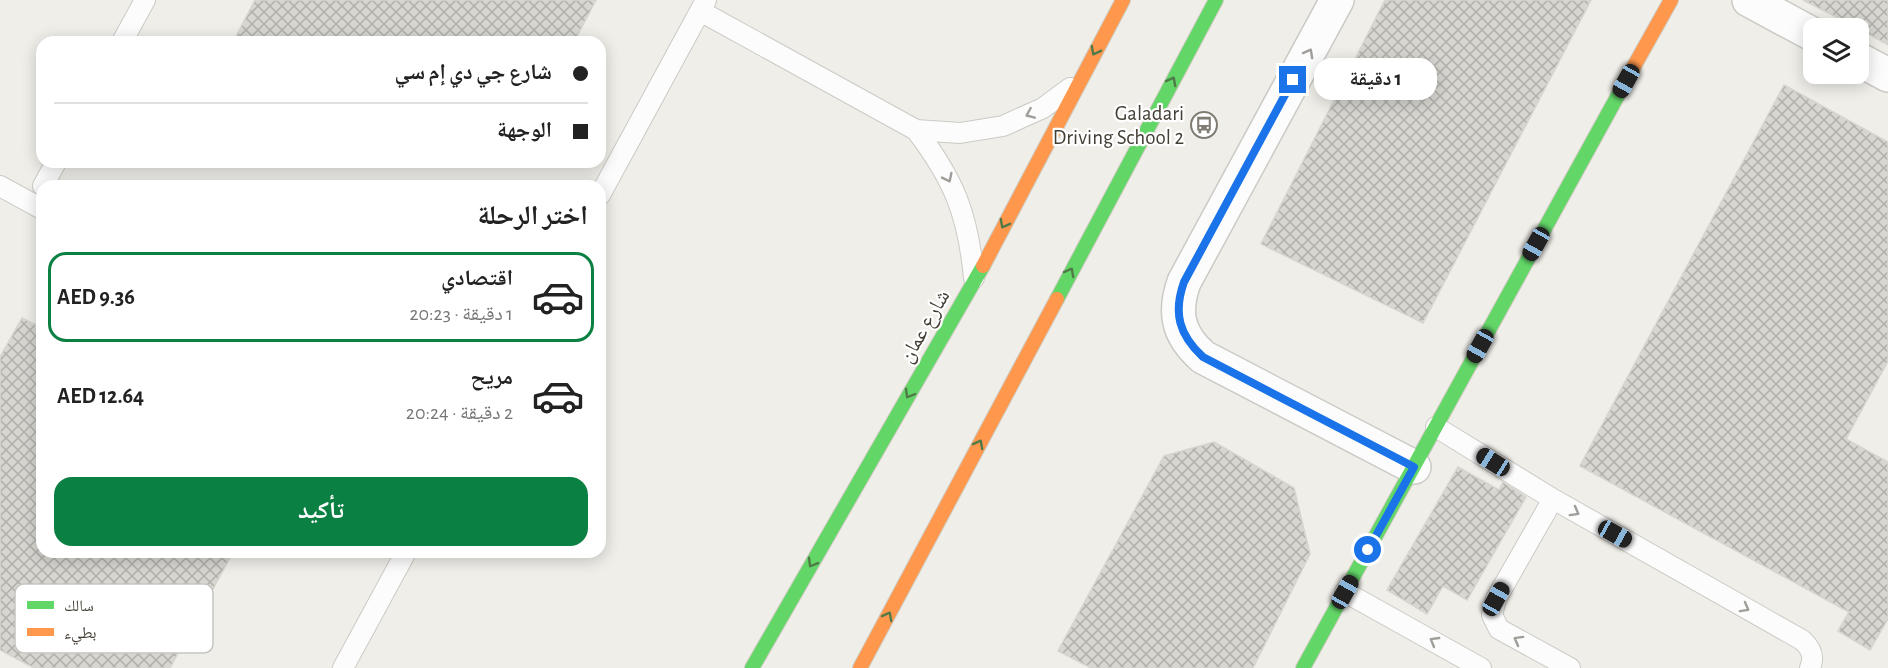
<!DOCTYPE html>
<html lang="ar">
<head>
<meta charset="utf-8">
<style>
	body { margin:0; font-family:"Alegreya Sans","Noto Naskh Arabic",sans-serif; background:#f2f2f2; color:#222; direction:rtl; height:100vh; display:flex; flex-direction:column; font-size:22px; white-space:nowrap }
	* { box-sizing:border-box; margin:0 }
	p { font-size:20px; color:#767676 }
	.icon { flex:none; width:33px; height:33px; fill:none; stroke:currentColor; stroke-width:2; stroke-linecap:round; stroke-linejoin:round }
	.map { position:relative; flex:1; overflow:hidden; direction:ltr }
	.details { position:absolute; left:36px; top:180px; width:570px; height:378px; display:flex; flex-direction:column; background:#fff; border-radius:18px; box-shadow:0 3px 15px #0003; direction:rtl }
	.details>* { flex:none }
	.guide { position:absolute; left:36px; top:36px; width:570px; height:132px; border-radius:18px; box-shadow:0 3px 15px #0003; direction:rtl; display:grid; align-content:center; height:132px; padding:0 18px; background:#fff }
	.controls { position:absolute; left:1803px; top:18px; display:grid; gap:12px }
	.controls a { display:grid; place-items:center; width:66px; height:66px; border-radius:12px; background:#fff; box-shadow:0 3px 15px #0003; font-size:30px }
	.end { position:absolute; width:27px; height:27px; margin:-14px; border:8px solid #1a73e8; background:#fff; box-shadow:0 0 0 3px #fff }
	.from { border-radius:50% }
	.bubble { position:absolute; height:42px; border-radius:18px; background:#fff; box-shadow:0 3px 15px #0003; font-size:20px; font-weight:700; line-height:42px; text-align:center; direction:rtl }
	.car { position:absolute; width:18px; height:36px; margin:-18px -9px; border-radius:8px; box-shadow:0 0 4px 2px #0007; background:linear-gradient(#222 24%,#8ab4d8 0 40%,#222 0 76%,#8ab4d8 0 86%,#222 0) }
	.guide b { display:flex; align-items:center; gap:21px; height:57px; font-size:22px }
	.guide b+b { border-top:2px solid #e0e0e0 }
	.guide i { width:15px; height:15px; background:#222 }
	ul { padding:0; list-style:none }
	li { display:flex; align-items:center; gap:18px; height:90px; margin:0 12px 9px; padding:0 6px; border:3px solid transparent; border-radius:18px }
	li div { flex:1 }
	li b { display:block; font-size:22px }
	li em { font-style:normal; font-weight:700 }
	li.on { border-color:#0b8043 }
	li>.icon { width:54px; height:54px; stroke-width:1.5 }
	h2 { padding:0 18px; font-size:27px; line-height:72px }
	.action { display:flex; gap:12px; margin-top:auto; padding:12px 18px }
	.action a { flex:1; height:69px; border-radius:18px; background:#0b8043; color:#fff; font-size:24px; font-weight:700; line-height:69px; text-align:center }
	.map>svg:first-child { display:block }
	.building { fill:url(#building-cross-hatch); stroke:#d7d5cf; stroke-width:1.5 }
	.lines { fill:none; stroke-linecap:round; stroke-linejoin:round }
	.lane-casing { stroke:#cccac5; stroke-width:22 }
	.street-casing { stroke:#cccac5; stroke-width:36 }
	.fast-casing { stroke:#cecbc0; stroke-width:16 }
	.slow-casing { stroke:#cecbc0; stroke-width:16 }
	.lane { stroke:#fdfcfc; stroke-width:20 }
	.street { stroke:#fdfcfc; stroke-width:33 }
	.fast { stroke:#63d668; stroke-width:14 }
	.slow { stroke:#ff974d; stroke-width:14 }
	.oneway { stroke:#507b49 }
	.oneway2 { stroke:#a09e98 }
	.route { stroke:#1a73e8; stroke-width:8 }
	.labels { text-anchor:middle; stroke-width:4.5; stroke-linejoin:round; paint-order:stroke }
	.poi-label { font-size:21px; fill:#443f35; stroke:#fff; text-anchor:end }
	.street-label { font-size:21px; fill:#443f35; stroke:#fff }
	.key { fill:#fff; stroke:#c7c5c2; stroke-width:1.5 }
	.key-label { font-size:16px; fill:#443f35 }
</style>
</head>
<body>
<div class="map">
<svg width="1888" height="668" viewBox="0 0 1888 668">
	<defs>
		<pattern id="building-cross-hatch" width="8" height="8" patternUnits="userSpaceOnUse" patternTransform="scale(1.5)"><rect width="8" height="8" fill="#d8d6d1"/><path d="M0 0l8 8M0 8l8-8" fill="none" stroke="#b1afaa"/></pattern>
	</defs>
	<rect width="100%" height="100%" fill="#efeee9"/>
	<path class="building" d="M255,0h341l-22,42h-341z
		M1385,0h206l-168,323 -162,-79z
		M1803,0h85v45l-30,-17z
		M1784,85l104,57v219l-42,78 42,23v157l-18,31 -32,-19 11,-19 -269,-146z
		M22,318l20,10v224h191l-63,116h-136l-34,-18v-293z
		M1214,442l80,46 16,66 -57,114h-162l-33,-17 106,-195z
		M1458,467l41,23 4,-8 23,15 -59,103 -24,-14 -16,28 -40,-24z"/>
	<g class="lines">
		<defs>
			<path id="lane" d="M700,11l216,119 44,3 43,-7 40,-18 27,-20
				M122,42l23,-42
				M916,130c38,50 52,84 58,148
				M0,186l42,23
				M43,186l13,-24
				M600,195l106,-195
				M1436,427l117,72
				M1345,592l136,76
				M343,668l63,-116
				M1570,668l-71,-39 -7,-14 4,-16 57,-100 249,141c9,8 13,16 8,28"/>
			<path id="street" d="M1337,0l-153,282c-11,31 -6,53 19,75l211,110
				M1749,0l65,35
				M1858,59l30,16"/>
			<path id="fast" d="M1057,299l159,-299
				M752,668l231,-402
				M1303,668l330,-600"/>
			<path id="slow" d="M1633,68l38,-68
				M983,266l140,-266
				M860,668l197,-369"/>
		</defs>
		<use href="#lane" class="lane-casing"/>
		<use href="#street" class="street-casing"/>
		<use href="#fast" class="fast-casing"/>
		<use href="#slow" class="slow-casing"/>
		<use href="#lane" class="lane"/>
		<use href="#street" class="street"/>
		<use href="#fast" class="fast"/>
		<use href="#slow" class="slow"/>
	</g>
	<defs><path id="oneway-chevron" d="M-2-3.5L2.5 0L-2 3.5" fill="none" stroke-width="1.6" stroke-linecap="round" stroke-linejoin="round" transform="scale(1.5)"/></defs>
	<g class="oneway">
		<use href="#oneway-chevron" transform="translate(1095 51) rotate(118)"/>
		<use href="#oneway-chevron" transform="translate(1172 81) rotate(-62)"/>
		<use href="#oneway-chevron" transform="translate(1004 224) rotate(118)"/>
		<use href="#oneway-chevron" transform="translate(1070 272) rotate(-62)"/>
		<use href="#oneway-chevron" transform="translate(909 394) rotate(120)"/>
		<use href="#oneway-chevron" transform="translate(979 444) rotate(-62)"/>
		<use href="#oneway-chevron" transform="translate(812 563) rotate(120)"/>
		<use href="#oneway-chevron" transform="translate(888 616) rotate(-62)"/>
	</g>
	<g class="oneway2">
		<use href="#oneway-chevron" transform="translate(1309 53) rotate(-61)"/>
		<use href="#oneway-chevron" transform="translate(1030 114) rotate(157)"/>
		<use href="#oneway-chevron" transform="translate(948 178) rotate(64)"/>
		<use href="#oneway-chevron" transform="translate(1575 512) rotate(29)"/>
		<use href="#oneway-chevron" transform="translate(1745 608) rotate(29)"/>
		<use href="#oneway-chevron" transform="translate(1518 640) rotate(-151)"/>
		<use href="#oneway-chevron" transform="translate(1434 641) rotate(-150)"/>
	</g>
	<g class="lines">
		<path class="route" d="M1293,80l-109,202c-11,31 -5,53 19,75l211,110 -46,83"/>
	</g>
	<defs>
		<symbol id="bus-ring" viewBox="-11 -11 22 22"><circle r="9.5" fill="#fff" stroke="#807c74" stroke-width="1.5"/><path d="M-5-6H5V4H4V6H2V4H-2V6H-4V4H-5ZM-3.5-4V0h7V-4ZM-3.5 1.2v1.5H-2V1.2ZM2 1.2v1.5H3.5V1.2Z" fill="#807c74"/></symbol>
	</defs>
	<g fill-rule="evenodd">
		<use href="#bus-ring" x="1189" y="110" width="30" height="30"/>
	</g>
	<g class="labels">
		<g class="poi-label">
			<text x="1184" y="120">Galadari<tspan x="1184" dy="24">Driving School 2</tspan></text>
		</g>
		<g class="street-label">
			<text transform="translate(924 326) rotate(-60)" y="7">شارع عمان</text>
		</g>
	</g>
	<rect x="15" y="584" width="198" height="69" rx="9" class="key"/>
	<rect x="27" y="601" width="27" height="8" fill="#63d668"/>
	<rect x="27" y="628" width="27" height="8" fill="#ff974d"/>
	<g class="key-label">
		<text x="64" y="611">سالك</text>
		<text x="64" y="638">بطيء</text>
	</g>
</svg>
<div class="controls">
<a><svg class="icon" aria-label="layers" viewBox="0 0 24 24"><path d="M12 4l9 5-9 5-9-5zM3 14l9 5 9-5"/></svg></a>
</div>
<i class="end from" style="left:1368px;top:550px"></i>
<i class="end" style="left:1293px;top:80px"></i>
<div class="bubble" style="left:1314px;top:58px;width:123px">1 دقيقة</div>
<i class="car" style="left:1626px;top:81px;rotate:209deg"></i>
<i class="car" style="left:1536px;top:244px;rotate:209deg"></i>
<i class="car" style="left:1480px;top:346px;rotate:209deg"></i>
<i class="car" style="left:1493px;top:462px;rotate:302deg"></i>
<i class="car" style="left:1615px;top:534px;rotate:119deg"></i>
<i class="car" style="left:1345px;top:592px;rotate:29deg"></i>
<i class="car" style="left:1496px;top:599px;rotate:29deg"></i>
<div class="guide">
<b><i class="from"></i>شارع جي دي إم سي</b>
<b><i></i>الوجهة</b>
</div>
<section class="details">
<h2>اختر الرحلة</h2>
<ul>
<li class="on"><svg class="icon" aria-label="car" viewBox="0 0 24 24"><path d="M5 17H2v-5l4-1 3-4h7l3 4 3 1v5h-3M9 17h6M6 11h13"/><circle cx="7" cy="17" r="2"/><circle cx="17" cy="17" r="2"/></svg><div><b>اقتصادي</b><p>1 دقيقة · 20:23</p></div><em>AED 9.36</em></li>
<li><svg class="icon" aria-label="car" viewBox="0 0 24 24"><path d="M5 17H2v-5l4-1 3-4h7l3 4 3 1v5h-3M9 17h6M6 11h13"/><circle cx="7" cy="17" r="2"/><circle cx="17" cy="17" r="2"/></svg><div><b>مريح</b><p>2 دقيقة · 20:24</p></div><em>AED 12.64</em></li>
</ul>
<div class="action"><a>تأكيد</a></div>
</section>
</div>
</body>
</html>
